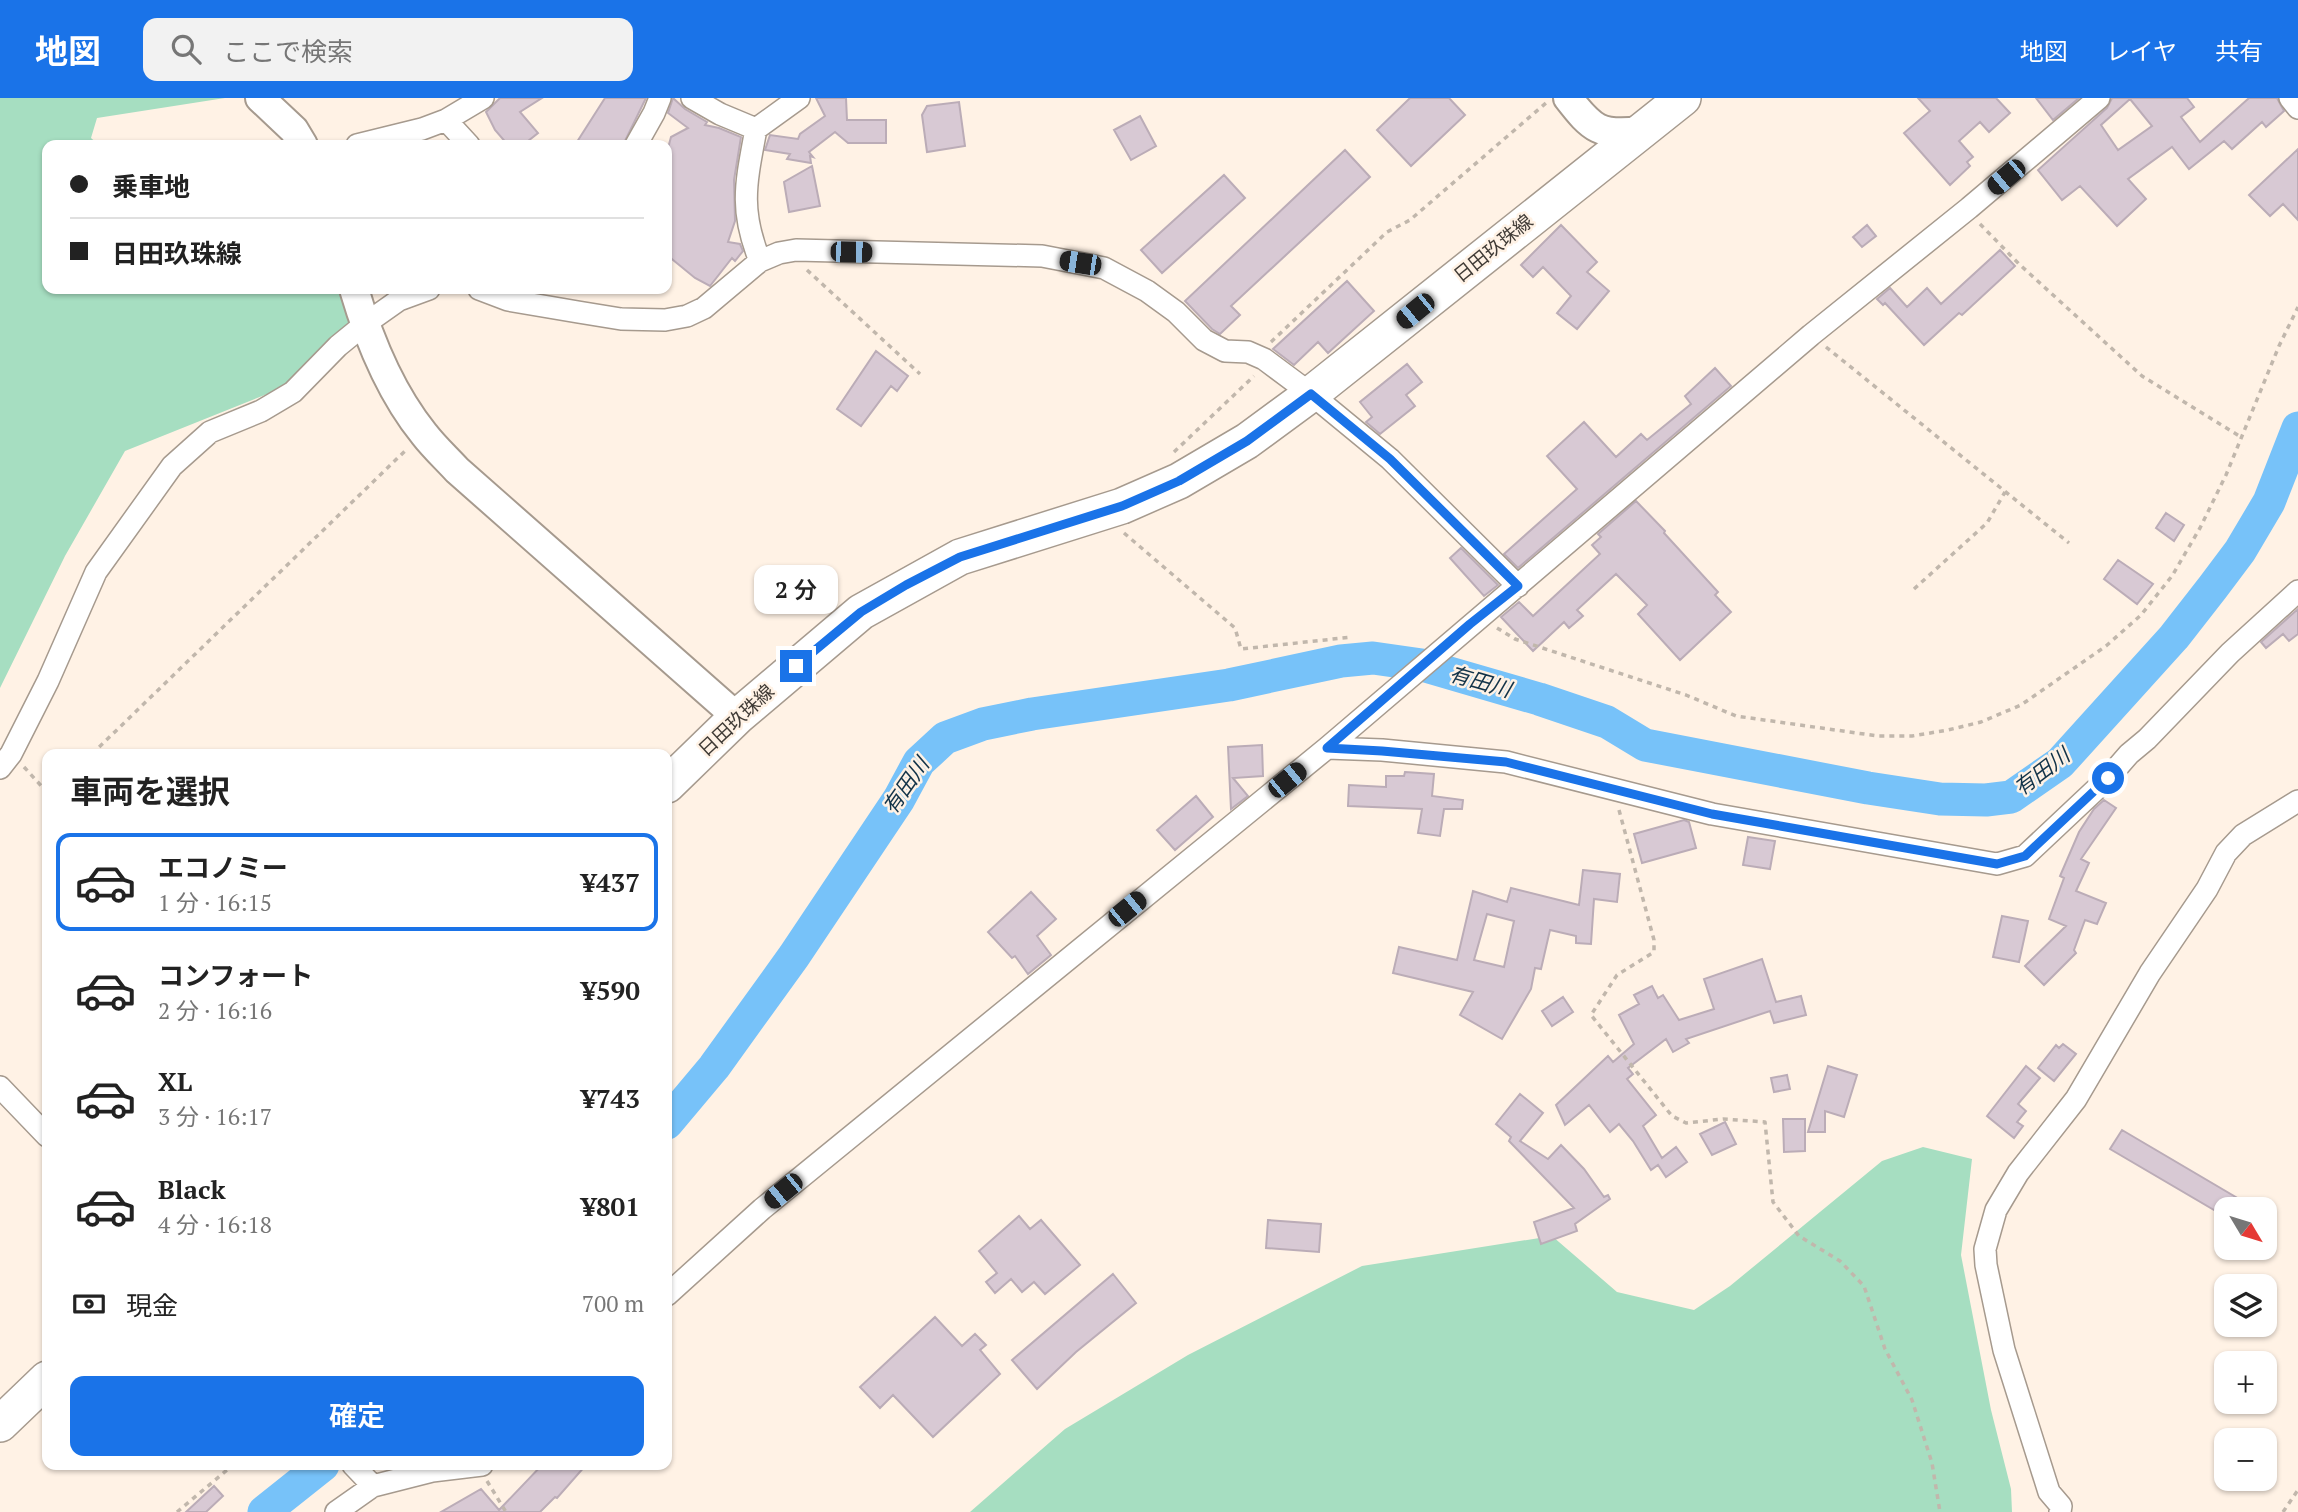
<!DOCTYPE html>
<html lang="ja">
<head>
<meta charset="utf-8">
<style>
	body { margin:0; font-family:"PT Serif","Noto Sans JP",serif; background:#f2f2f2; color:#222; height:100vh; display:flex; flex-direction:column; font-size:26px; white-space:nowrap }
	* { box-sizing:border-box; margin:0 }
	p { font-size:23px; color:#767676 }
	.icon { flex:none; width:38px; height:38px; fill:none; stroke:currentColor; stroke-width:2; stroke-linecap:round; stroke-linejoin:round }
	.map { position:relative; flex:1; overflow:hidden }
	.side { position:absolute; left:42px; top:651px; width:630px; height:721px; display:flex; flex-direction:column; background:#fff; border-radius:14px; box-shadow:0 2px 5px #0004 }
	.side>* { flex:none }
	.hud { position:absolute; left:42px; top:42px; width:630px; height:154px; border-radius:14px; box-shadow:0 2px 5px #0004; display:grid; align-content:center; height:154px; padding:0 28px; background:#fff }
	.needle { width:46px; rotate:128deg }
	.buttons { position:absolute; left:2214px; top:1099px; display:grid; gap:14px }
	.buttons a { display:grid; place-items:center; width:63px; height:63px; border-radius:14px; background:#fff; box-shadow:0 2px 5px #0004; font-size:35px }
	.end { position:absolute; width:32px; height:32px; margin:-16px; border:9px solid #1a73e8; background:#fff; box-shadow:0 0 0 4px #fff }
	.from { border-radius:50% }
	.bubble { position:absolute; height:49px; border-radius:14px; background:#fff; box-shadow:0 2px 5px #0004; font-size:23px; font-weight:600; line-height:49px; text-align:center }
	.car { position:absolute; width:21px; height:42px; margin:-21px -10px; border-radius:9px; box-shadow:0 0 5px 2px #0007; background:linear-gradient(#222 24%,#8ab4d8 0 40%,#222 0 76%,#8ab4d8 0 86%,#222 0) }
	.hud b { display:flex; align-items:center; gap:24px; height:66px; font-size:26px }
	.hud b+b { border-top:2px solid #e0e0e0 }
	.hud i { width:18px; height:18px; background:#222 }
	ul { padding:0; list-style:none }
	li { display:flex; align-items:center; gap:21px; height:98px; margin:0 14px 10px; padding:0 14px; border:4px solid transparent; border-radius:14px }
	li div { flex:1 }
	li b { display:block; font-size:26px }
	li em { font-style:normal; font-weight:600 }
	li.active { border-color:#1a73e8 }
	li>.icon { width:63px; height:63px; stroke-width:1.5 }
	h2 { padding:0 28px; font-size:32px; line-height:84px }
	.pay { display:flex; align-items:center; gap:18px; height:77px; padding:0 28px; font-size:26px }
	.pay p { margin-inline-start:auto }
	.action { display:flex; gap:14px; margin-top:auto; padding:14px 28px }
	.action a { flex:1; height:80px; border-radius:14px; background:#1a73e8; color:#fff; font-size:28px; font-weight:600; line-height:80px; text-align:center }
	header { display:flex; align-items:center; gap:42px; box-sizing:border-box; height:98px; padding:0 35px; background:#1a73e8; color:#fff }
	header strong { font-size:33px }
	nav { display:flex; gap:38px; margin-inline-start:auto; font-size:24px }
	.search { width:490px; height:63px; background:#f2f2f2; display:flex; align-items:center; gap:18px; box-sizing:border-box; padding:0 24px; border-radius:14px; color:#767676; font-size:26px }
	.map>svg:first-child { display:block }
	.green { fill:#a6dec1 }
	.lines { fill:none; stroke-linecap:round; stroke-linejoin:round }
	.river { stroke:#77c2f9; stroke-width:33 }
	.building { fill:#d8c9d4; stroke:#bbacb7; stroke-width:2; fill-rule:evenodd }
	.minor-casing { stroke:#a69a8e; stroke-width:24 }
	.tertiary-casing { stroke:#a69a8e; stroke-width:32 }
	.primary-casing { stroke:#a69a8e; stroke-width:38 }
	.path { stroke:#c1b7ac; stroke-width:3.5; stroke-dasharray:5 5; stroke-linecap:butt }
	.minor { stroke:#fff; stroke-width:21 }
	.tertiary { stroke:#fff; stroke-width:28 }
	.primary { stroke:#fff; stroke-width:35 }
	.route { stroke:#1a73e8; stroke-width:9 }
	.labels { text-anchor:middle; stroke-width:5; stroke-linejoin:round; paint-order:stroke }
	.street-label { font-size:19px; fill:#403b36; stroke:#fff2e5 }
	.water-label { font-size:21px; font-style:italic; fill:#123349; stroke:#fff2e5 }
</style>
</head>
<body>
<header>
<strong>地図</strong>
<div class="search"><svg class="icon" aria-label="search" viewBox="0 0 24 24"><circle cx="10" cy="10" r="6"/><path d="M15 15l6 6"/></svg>ここで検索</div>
<nav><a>地図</a><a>レイヤ</a><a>共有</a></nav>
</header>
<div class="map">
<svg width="2298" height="1414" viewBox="0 0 2298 1414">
	<rect width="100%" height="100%" fill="#fff2e5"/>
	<path class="green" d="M0,0h225l-128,20 -6,20 8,7h-52v144h294l11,30 -65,67 -162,65 -60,105 -65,132z
		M1923,1049l49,12 -11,96 30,155 20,79 1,23h-1042l95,-83 123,-74 174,-89 190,-30 65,56 77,18 36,-24 152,-125z"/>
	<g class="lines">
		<path class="river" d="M667,1025l47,-56 80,-111 105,-157 20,-37 26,-24 38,-14 49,-10 197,-29 112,-24 32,-3 49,7 117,34 68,23 38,23 223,43 72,11 46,1 25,-3 49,-34 114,-126 39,-50 27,-36 29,-49 29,-74
			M264,1414l59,-47"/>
	</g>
	<path class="building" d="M500,0h42l-22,14 18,21 -15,12h-15l-13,-15 -9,-18z
		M605,0h41l-23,47h-48z
		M673,0l12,11 22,13 -2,3 14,3 22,9 -7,43 1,41 -7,21 12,2 3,7 -8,10 -3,-3 -22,28 -15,-8 -28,-23v-103l4,-15 17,-9 -20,-15z
		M816,0h30l1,22h39v23h-38l-13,-11 -26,20 4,5 -3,-1 1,7 -24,-4 3,-5 -25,-4 5,-15 28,4 2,-5 25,-18z
		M1410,0h39l16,17 -54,51 -34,-36z
		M1918,0h78l14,15 -21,19 -9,-10 -21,19 14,16 -6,5 3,4 -20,19 -46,-52 26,-22z
		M2036,0h43l-26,22z
		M2112,0h75l7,9 -13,10 19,25 49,-44h28l7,13 -18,16 -4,-5 -30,27 -8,-8 -35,28 -17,-22 -44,32 18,20 -29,27 -37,-40 -18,14 -24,-30 69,-62zM2130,1l22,27 -34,24 -17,-25z
		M959,4l6,44 -38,6 -5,-37 5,-9z
		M1140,18l16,30 -25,14 -17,-30z
		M2298,51v71l-15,-16 -13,12 -21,-21z
		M1345,52l25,27 -139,129 9,9 -20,19 -8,-5 -27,-28z
		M812,68l8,40 -31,6 -5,-30z
		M1224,77l21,23 -83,75 -21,-23z
		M1561,127l36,37 -10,10 22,19 -32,38 -20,-16 14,-17 -28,-29 -10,10 -12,-12z
		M1867,127l9,11 -14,11 -9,-10z
		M2000,152l15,16 -53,49 -3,-2 -35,32 -39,-42 -2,2 -6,-6 13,-11 17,19 20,-19 14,16z
		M1347,183l27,30 -46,42 -10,-11 -24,23 -21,-16z
		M876,253l32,25 -11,15 -6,-5 -30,40 -24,-17z
		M1407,266l15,18 -16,13 9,11 -35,28 -14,-12 6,-5 -12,-15z
		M1715,270l16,18 -213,182 -14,-14 73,-65 -30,-33 37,-34 32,35 25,-23 6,6 44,-36 -6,-8z
		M1636,403l29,30 -1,2 54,59 -3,3 16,17 -51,48 -42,-46 9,-9 -31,-31 -39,36 6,6 -14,12 -5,-6 -31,29 -32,-34 18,-15 14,14 67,-62 -8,-9 9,-8 -3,-3z
		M2166,415l18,12 -10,16 -18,-13z
		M1461,450l37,37 -14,11 -34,-38z
		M2118,462l35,24 -16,20 -33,-25z
		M2298,511v25l-9,7 -6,-7 -17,14 -5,-6z
		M1262,647l1,31 -30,2 15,18 -17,13 -3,-62z
		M1405,674l29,2 -2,22 31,4 -1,9h-18l-4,27 -22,-3 4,-24 -74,-3 1,-21 37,2v-11h18z
		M1196,698l17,21 -38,33 -18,-20z
		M2104,702l12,8 -35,51 8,4 -13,28 30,12 -9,21 -12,-4 -11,30 2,3 -32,32 -19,-19 41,-40 -17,-7 15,-41 -4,-2 19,-44 15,-23z
		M1684,722l5,2 7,26 -54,15 -8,-29z
		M1748,739l27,4 -5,28 -27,-4z
		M1583,772l37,4 -3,28 -23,-3 -3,45 -15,-1v-7l-26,-6 -9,39 -6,-1 -4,21 -29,50 -42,-24 13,-23 -80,-19 6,-26 58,13 16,-69 34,11 4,-14 68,17zM1487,816l27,7 -10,46 -30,-7z
		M1031,794l25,27 -19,17 14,19 -23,19 -13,-18 -3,2 -24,-26z
		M2002,818l26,5 -9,41 -26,-5z
		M1762,861l14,43 25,-6 5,19 -32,8 -4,-12 -84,28 3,4 -16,9 -7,-13 -38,29 5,6 -6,5 29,36 -13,11 19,32 14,-11 11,15 -21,15 -8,-12 -7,5 -18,-29 -14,-17 -9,8 -21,-27 -24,20 -9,-20 52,-49 5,6 21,-18 -15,-29 20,-11 -5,-9 18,-9 6,12 5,-3 16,25 35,-11 -10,-30z
		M1563,899l10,15 -21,14 -10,-15z
		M2063,946l13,10 -22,27 -16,-13 18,-23 3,3z
		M1828,968l29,9 -13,42 -19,-6v21h-17z
		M2026,968l14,12 -22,26 8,7 -9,11 6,4 -9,12 -27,-22z
		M1787,977l3,14 -16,3 -3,-14z
		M1520,996l23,19 -23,28 28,18 13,-14 23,24 20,28 4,-2 2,4 -35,25 2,7 -36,13 -7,-22 40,-14 -65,-67 2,-4 -15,-13z
		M1783,1021h22v32l-21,1z
		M1725,1024l11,22 -24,11 -12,-21z
		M2122,1032l134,79h-30v8l-116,-68z
		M1019,1118l11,13 11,-9 39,45 -35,29 -11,-12 -12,10 -11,-13 -16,14 -9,-11 11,-9 -18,-22z
		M1268,1122l53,4 -2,28 -53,-4z
		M1113,1176l23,29 -60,49 -39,37 -25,-29z
		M935,1219l27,29 13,-12 11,11 -6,5 20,24 -67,63 -40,-42 -13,13 -20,-21z
		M542,1367h44l-29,33 -2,-1 -15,15h-99l40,-23 18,21z
		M214,1388l9,10 -17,16h-20z"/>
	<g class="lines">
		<defs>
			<path id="minor" d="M692,0l28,16 36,15
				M2290,0l8,10
				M446,22l23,25
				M357,47l65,-16 24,-9 37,-22
				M636,47l18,-32 6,-15
				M760,163c-21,-52 -14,-78 -4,-132l43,-31
				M479,191l29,11 70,12 43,7 44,1 22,-4 17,-8 56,-47 19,-8 17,-3 246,6 62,12 43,23 29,21 28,28 21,11 23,1 16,7 47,35 79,65 128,127
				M1327,650l55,2 124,12 206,52 285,50 28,-8 83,-78 21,-24 18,-15 83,-86 68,-62
				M0,670l11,-14 37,-73 48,-109 76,-106 38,-34 51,-21 32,-19 45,-46 27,-22 34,-24 30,-11
				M0,989l47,49
				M667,1197l95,-86 565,-461 484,-413 158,-127 130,-110
				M353,1367l20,21
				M336,1414l37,-26 59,-15 50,-6
				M2060,1414l1,-6 -12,-14 -45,-142 -18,-85 -1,-16 11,-39 22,-37 58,-74 74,-126 57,-84 19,-36 17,-18 55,-34"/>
			<path id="tertiary" d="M260,0l34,32 9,15
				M1568,0c24,31 32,38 72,33
				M354,191c15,51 36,103 70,145 10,13 22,24 33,36l280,247"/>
			<path id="primary" d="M667,687l70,-68 124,-105 99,-55 162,-51 57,-25 68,-40 64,-47 372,-296
				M0,1326l47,-45"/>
		</defs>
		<use href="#minor" class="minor-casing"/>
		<use href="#tertiary" class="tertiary-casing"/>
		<use href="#primary" class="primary-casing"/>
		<path class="path" d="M1980,126l39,40 123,112 99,61
			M807,172l113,104
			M1271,244l116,-110 23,-12 136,-117
			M1826,249l243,196
			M1174,354l80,-76
			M1124,435l111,95 6,21 111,-12
			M1914,491l73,-66 18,-31
			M1497,530l18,11 171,56 50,21 142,20h34l36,-6 33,-8 40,-17 85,-59 35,-31 31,-39 28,-48 26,-53 53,-129 19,-39
			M92,656l315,-305
			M24,669l21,23 2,-1
			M1619,712l35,130v12l-37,23 -26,40 81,101 14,7 37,-4 42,3 8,80 26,34 41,25 24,25 21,63 27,51 20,63 8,49
			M487,1383l19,31
			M177,1414l56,-47
			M2283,1414l15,-22"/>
		<use href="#minor" class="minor"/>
		<use href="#tertiary" class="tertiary"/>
		<use href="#primary" class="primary"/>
	</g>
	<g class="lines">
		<path class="route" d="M796,568l65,-54 45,-27 54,-28 162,-51 57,-25 68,-40 64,-47 79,65 128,127 -48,38 -143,124 55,3 124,11 206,52 285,50 28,-8 83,-78"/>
	</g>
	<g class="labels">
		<g class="street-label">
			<text transform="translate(1493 150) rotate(-39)" y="7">日田玖珠線</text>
			<text transform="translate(736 622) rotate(-43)" y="7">日田玖珠線</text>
		</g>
		<g class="water-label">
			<text transform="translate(1480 584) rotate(16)" y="7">有田川</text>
			<text transform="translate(2042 674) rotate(-37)" y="7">有田川</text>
			<text transform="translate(906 688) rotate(-55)" y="7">有田川</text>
		</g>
	</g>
</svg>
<div class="buttons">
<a><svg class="needle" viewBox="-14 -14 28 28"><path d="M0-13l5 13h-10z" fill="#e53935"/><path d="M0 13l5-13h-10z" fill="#767676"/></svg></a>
<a><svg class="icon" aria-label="layers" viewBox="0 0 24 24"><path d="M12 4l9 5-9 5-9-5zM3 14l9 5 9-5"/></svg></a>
<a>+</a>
<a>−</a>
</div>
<i class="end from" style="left:2108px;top:680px"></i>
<i class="end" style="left:796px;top:568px"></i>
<div class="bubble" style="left:754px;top:467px;width:84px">2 分</div>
<i class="car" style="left:2006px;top:79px;rotate:230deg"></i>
<i class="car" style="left:851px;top:154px;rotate:91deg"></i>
<i class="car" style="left:1080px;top:165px;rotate:279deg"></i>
<i class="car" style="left:1415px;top:213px;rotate:231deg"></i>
<i class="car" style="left:1287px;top:682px;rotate:51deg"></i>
<i class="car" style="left:1127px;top:811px;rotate:51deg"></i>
<i class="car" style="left:783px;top:1093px;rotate:231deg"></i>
<div class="hud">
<b><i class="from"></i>乗車地</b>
<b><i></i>日田玖珠線</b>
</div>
<section class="side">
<h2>車両を選択</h2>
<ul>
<li class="active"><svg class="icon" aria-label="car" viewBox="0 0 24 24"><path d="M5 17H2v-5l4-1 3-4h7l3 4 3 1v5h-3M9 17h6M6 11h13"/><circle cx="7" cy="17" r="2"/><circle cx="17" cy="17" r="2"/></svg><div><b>エコノミー</b><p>1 分 · 16:15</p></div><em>¥437</em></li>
<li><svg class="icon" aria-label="car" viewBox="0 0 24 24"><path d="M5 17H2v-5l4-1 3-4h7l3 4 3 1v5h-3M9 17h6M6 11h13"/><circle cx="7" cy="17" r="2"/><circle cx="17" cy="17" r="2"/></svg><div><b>コンフォート</b><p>2 分 · 16:16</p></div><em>¥590</em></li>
<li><svg class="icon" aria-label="car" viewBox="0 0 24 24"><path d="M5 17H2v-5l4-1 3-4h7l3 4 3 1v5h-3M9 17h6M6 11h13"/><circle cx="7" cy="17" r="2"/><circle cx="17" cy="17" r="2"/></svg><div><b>XL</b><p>3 分 · 16:17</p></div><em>¥743</em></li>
<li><svg class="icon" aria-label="car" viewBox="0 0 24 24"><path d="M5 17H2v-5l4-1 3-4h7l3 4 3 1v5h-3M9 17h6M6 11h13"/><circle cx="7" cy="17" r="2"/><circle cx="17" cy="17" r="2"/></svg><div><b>Black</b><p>4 分 · 16:18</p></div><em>¥801</em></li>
</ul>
<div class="pay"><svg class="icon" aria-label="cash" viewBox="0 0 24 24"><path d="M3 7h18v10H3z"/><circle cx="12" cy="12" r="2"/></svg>現金<p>700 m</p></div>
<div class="action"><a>確定</a></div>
</section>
</div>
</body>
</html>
